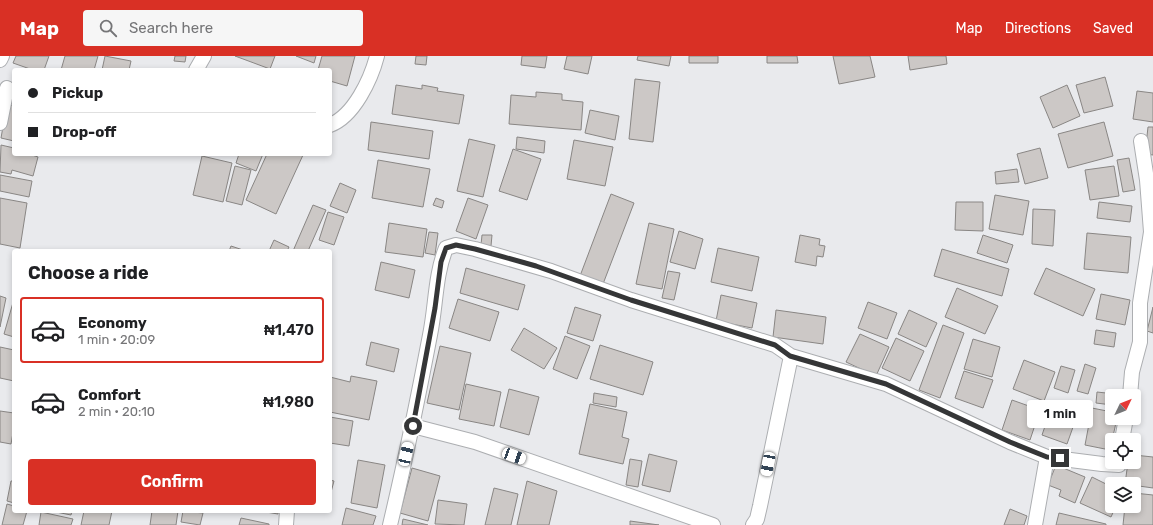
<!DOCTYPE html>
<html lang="en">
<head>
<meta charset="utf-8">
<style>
	body { margin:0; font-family:Rubik,sans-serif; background:#f6f6f6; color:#202124; height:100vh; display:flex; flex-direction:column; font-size:15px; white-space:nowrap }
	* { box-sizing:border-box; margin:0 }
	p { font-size:13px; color:#757577 }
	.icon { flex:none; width:22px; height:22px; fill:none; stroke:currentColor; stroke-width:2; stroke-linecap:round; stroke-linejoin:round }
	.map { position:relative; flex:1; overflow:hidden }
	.drawer { position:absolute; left:12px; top:193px; width:320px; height:264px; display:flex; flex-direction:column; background:#fff; border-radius:4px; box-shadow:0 2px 6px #0003 }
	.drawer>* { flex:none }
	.hud { position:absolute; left:12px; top:12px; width:320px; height:88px; border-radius:4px; box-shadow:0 2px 6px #0003; display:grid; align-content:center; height:88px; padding:0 16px; background:#fff }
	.needle { width:26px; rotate:47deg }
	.tools { position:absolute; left:1105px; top:333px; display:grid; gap:8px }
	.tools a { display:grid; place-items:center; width:36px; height:36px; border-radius:4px; background:#fff; box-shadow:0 2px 6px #0003; font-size:20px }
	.end { position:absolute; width:18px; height:18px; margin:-9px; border:5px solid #353637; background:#fff; box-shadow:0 0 0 2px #fff }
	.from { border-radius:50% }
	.bubble { position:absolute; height:28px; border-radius:4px; background:#fff; box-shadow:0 2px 6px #0003; font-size:13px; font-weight:600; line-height:28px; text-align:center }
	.car { position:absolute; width:12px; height:24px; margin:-12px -6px; border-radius:5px; box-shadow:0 0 3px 1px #0007; background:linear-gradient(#fff 24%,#345 0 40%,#fff 0 76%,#345 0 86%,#fff 0) }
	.hud b { display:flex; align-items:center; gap:14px; height:38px; font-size:15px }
	.hud b+b { border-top:1px solid #e0e0e0 }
	.hud i { width:10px; height:10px; background:#202124 }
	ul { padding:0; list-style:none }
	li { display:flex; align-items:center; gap:12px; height:66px; margin:0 8px 6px; padding:0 8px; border:2px solid transparent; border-radius:4px }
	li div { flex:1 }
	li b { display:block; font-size:15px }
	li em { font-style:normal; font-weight:600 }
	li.current { border-color:#d93025 }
	li>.icon { width:36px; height:36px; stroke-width:1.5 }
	h2 { padding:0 16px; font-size:18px; line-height:48px }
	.primary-button { display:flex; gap:8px; margin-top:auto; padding:8px 16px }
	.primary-button a { flex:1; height:46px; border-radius:4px; background:#d93025; color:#fff; font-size:16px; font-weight:600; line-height:46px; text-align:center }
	header { display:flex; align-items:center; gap:24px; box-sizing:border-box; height:56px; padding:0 20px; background:#d93025; color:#fff }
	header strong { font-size:19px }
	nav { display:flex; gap:22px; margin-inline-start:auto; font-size:14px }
	.search { width:280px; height:36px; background:#f6f6f6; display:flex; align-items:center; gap:10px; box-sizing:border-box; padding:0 14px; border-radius:4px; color:#757577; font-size:15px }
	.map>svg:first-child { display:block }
	.building { fill:#ccc8c6; stroke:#898684 }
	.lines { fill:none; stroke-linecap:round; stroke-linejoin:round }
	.minor-casing { stroke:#acaeb1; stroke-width:16 }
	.minor { stroke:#fff; stroke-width:14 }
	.route { stroke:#353637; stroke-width:5 }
</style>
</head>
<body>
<header>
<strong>Map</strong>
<div class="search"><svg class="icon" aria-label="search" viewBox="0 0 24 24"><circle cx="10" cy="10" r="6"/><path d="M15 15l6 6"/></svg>Search here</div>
<nav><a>Map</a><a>Directions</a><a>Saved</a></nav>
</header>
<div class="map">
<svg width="1153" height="469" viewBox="0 0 1153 469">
	<rect width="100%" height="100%" fill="#e9eaed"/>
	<path class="building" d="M16,0h33l-5,14h-11l-20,-7z
		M65,0h33l-4,14h-33z
		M105,0l26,5 -2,9h-27z
		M175,0h11l-1,6 -11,-1z
		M235,0h40l-5,13z
		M296,0h20l-2,7z
		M322,0h33l-8,30 -17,-5v-11h-12z
		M416,0h11l-1,9 -11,-1z
		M522,0h25l-2,12 -24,-3z
		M567,0h25l-4,18 -24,-5z
		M638,0h33l-2,10 -32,-6z
		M689,0h29v7h-29z
		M767,0h30l1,7h-31z
		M833,0h37l5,21 -36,7z
		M908,0h38l1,8 -37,6z
		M1105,21l8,29 -29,7 -8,-28z
		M635,23l25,3 -7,60 -24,-3z
		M396,29l26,4v-4l16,3 -1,3 27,4 -5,29 -67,-10z
		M1067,29l13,31 -27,12 -13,-31z
		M1137,35l16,2v29l-20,-3z
		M536,36l26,2v6l21,2 -2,28 -72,-6 2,-29 25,2z
		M7,48l7,2v35l-13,-3z
		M590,54l29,6 -4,24 -30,-7z
		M371,66l62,9 -4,28 -61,-9z
		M1104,66l9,34 -45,12 -10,-34z
		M1148,71h5v28l-8,-1z
		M517,81l28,4 -1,12 -28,-4z
		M469,83l26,6 -12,52 -26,-6z
		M574,84l39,7 -8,39 -38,-7z
		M1,89l13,3v6h15l9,3 -5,19 -21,-6 -1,4 -11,-2z
		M1040,92l8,30 -23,6 -8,-30z
		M513,93l28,10 -14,41 -28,-9z
		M239,98h24l-7,17 -20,-8z
		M267,98l36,1 -27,59 -30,-14z
		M202,100l30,7 -9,39 -30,-7z
		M1129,102l6,32 -12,2 -6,-32z
		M378,104l52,9 -7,38 -51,-9z
		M235,110l16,4 -9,35 -16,-4z
		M1114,110l5,30 -29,4 -5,-30z
		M1017,113l2,13 -23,2 -1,-12z
		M0,119l32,6 -3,16 -29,-6z
		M340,127l16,7 -9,23 -17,-7z
		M611,138l23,9 -31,81 -23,-8z
		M995,139l34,6 -6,34 -34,-6z
		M0,142l27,5 -7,45 -20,-4z
		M436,142l8,3 -2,7 -9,-3z
		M468,142l20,7 -12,34 -20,-8z
		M956,146h27v29l-28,-1z
		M1099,146l33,4 -2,16 -33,-4z
		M313,149l13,5 -18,41h-15z
		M1033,153l22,1 -2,36 -21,-2z
		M328,156l16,5 -10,28 -15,-5z
		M389,167l38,6 -4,28 -38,-5z
		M649,167l25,6 -12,60 -26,-5z
		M679,175l24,8 -8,30 -25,-7z
		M429,176l9,1 -3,22 -10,-2z
		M1087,177l44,4 -3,36 -44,-4z
		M482,179h10l-1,11 -10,-1z
		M800,179l20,4 -1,6 6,1 -2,11 -6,-1 -1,10 -21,-4z
		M983,179l30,10 -6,18 -30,-10z
		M274,184l15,7 -2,4h-18z
		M231,190l15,5h-17z
		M718,192l41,9 -7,34 -41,-9z
		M942,193l67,20 -7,27 -68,-20z
		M381,206l34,8 -6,28 -34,-8z
		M466,212l59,17 -7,25 -58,-17z
		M1046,212l49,21 -12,27 -49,-22z
		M668,215l12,2 -6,27 -12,-2z
		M957,232l41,18 -13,28 -40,-17z
		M1101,238l29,6 -5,25 -29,-6z
		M721,239l36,8 -5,25 -36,-7z
		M0,240l6,2 -6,29z
		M14,243v38l-10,-3z
		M458,243l41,13 -9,29 -41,-13z
		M868,246l29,11 -10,26 -29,-11z
		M575,251l26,8 -8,26 -26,-8z
		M1153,251v26l-6,-2z
		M776,254l50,7 -3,27 -50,-7z
		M909,254l28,13 -11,24 -28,-13z
		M943,269l21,8 -24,65 -21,-8z
		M524,272l33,20 -13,21 -33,-19z
		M1096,274l20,3 -2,14 -20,-3z
		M860,278l29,13 -13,29 -30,-14z
		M565,280l25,10 -13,33 -24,-10z
		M896,282l28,13 -14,30 -28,-13z
		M973,283l27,8 -8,30 -28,-8z
		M371,286l28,7 -5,23 -28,-7z
		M600,289l53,17 -10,33 -53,-16z
		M440,290l31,7 -12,57 -32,-7z
		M0,291l14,3v31l-14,-3z
		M1024,304l31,12 -11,29 -31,-12z
		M1085,308l11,4 -8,26 -11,-3z
		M1061,310l14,4 -7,23 -14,-5z
		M964,315l29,9 -10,28 -28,-10z
		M351,320l26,5 -8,39 -39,-8v-35l20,5z
		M466,328l35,8 -7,34 -35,-7z
		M509,333l30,8 -10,38 -29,-8z
		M1097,336l18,2 -3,2v9l-16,-2z
		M594,337l23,4 -1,10 -23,-4z
		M1012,344l28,10 -10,30 -28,-10z
		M1053,347l25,10 -11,31 -25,-9z
		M590,348l37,8 -5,25 7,2 -6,25 -44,-10z
		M1092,352l20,4v6h5l-7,32 -25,-5z
		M0,355l14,2v14l-3,17 -11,-2z
		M330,361l23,4 -4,25 -19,-3z
		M649,398l28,7 -7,31 -28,-7z
		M1134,399l19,2v31l-28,-4 3,-22h6z
		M630,403l12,2 -4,26 -12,-2z
		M358,404l27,5 -8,43 -26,-5z
		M1056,409l29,12 -10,26 -16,-7 2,-6 -13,-5z
		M412,412l28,8 -12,45 -28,-8z
		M1092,421l20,10v19h4l-5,11 -31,-14z
		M330,424l4,1 -4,15z
		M11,425h3v22l-7,-2z
		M527,425l30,10 -8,34h-32z
		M494,432l24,6 -7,31h-26z
		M1134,437l19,2v30h-30l2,-19h9z
		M438,444l29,4 -3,21 -29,-1z
		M7,448l7,2v5h13l-4,14h-21z
		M346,452l30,8 -3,9h-31z
		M1010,453l17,7 -3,9h-20z
		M51,455h21l-1,4z
		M84,455h28l-3,14h-28z
		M152,455h26l-2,14h-26z
		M183,455l20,2 -3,12 -19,-3z
		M266,455h12v3l-12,-2z
		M41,456l32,7 -2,6h-32z
		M1059,457l47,11v1h-50z
		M241,462l28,6v1h-30z
		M403,463l25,6h-26z
		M630,465l29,4h-29z"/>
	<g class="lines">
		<defs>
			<path id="minor" d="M0,4l2,-4
				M196,14l8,-14
				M0,67l7,-35
				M330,69c24,-9 41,-46 47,-69
				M1130,340l2,-24 8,-30v-39l11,-71 -4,-52 -6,-39
				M413,370l62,16 238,83
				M1122,384l4,-22
				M286,469l1,-14
				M390,469c15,-63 28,-127 40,-190 6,-29 5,-60 16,-87l10,-3 19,4 76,22 80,29 144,45 16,11 95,28 124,58 37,15 55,7 17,1v-3
				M753,469l4,-6 3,-13 31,-150
				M1035,469l12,-68"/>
		</defs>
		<use href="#minor" class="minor-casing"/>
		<use href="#minor" class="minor"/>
	</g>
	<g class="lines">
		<path class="route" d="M413,370l22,-118 6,-46 5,-14 10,-3 19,4 61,17 95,34 144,45 15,11 96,28 124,58 37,15 13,1"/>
	</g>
</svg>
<div class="tools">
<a><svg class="needle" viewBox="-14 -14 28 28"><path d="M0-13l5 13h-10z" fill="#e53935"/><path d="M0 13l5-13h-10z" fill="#757577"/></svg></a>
<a><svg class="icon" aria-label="locate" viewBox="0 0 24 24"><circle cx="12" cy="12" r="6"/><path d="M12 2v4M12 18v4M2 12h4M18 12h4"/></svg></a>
<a><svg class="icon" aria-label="layers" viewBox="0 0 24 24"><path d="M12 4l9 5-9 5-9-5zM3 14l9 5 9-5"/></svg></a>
</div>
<i class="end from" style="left:413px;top:370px"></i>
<i class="end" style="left:1060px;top:402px"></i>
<div class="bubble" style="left:1027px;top:344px;width:66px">1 min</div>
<i class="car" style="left:406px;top:398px;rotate:13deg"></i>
<i class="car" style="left:514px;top:400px;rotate:110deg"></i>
<i class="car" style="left:768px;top:408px;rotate:191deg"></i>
<div class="hud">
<b><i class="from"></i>Pickup</b>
<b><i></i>Drop-off</b>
</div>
<section class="drawer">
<h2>Choose a ride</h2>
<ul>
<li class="current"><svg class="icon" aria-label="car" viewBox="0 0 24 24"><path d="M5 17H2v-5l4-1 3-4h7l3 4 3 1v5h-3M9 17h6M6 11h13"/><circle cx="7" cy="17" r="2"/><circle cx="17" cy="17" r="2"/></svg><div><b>Economy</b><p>1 min · 20:09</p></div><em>₦1,470</em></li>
<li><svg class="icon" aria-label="car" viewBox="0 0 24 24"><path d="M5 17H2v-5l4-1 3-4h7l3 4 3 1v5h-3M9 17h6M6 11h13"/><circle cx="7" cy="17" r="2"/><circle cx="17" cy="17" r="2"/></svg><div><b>Comfort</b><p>2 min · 20:10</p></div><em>₦1,980</em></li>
</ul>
<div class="primary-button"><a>Confirm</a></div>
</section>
</div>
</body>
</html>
